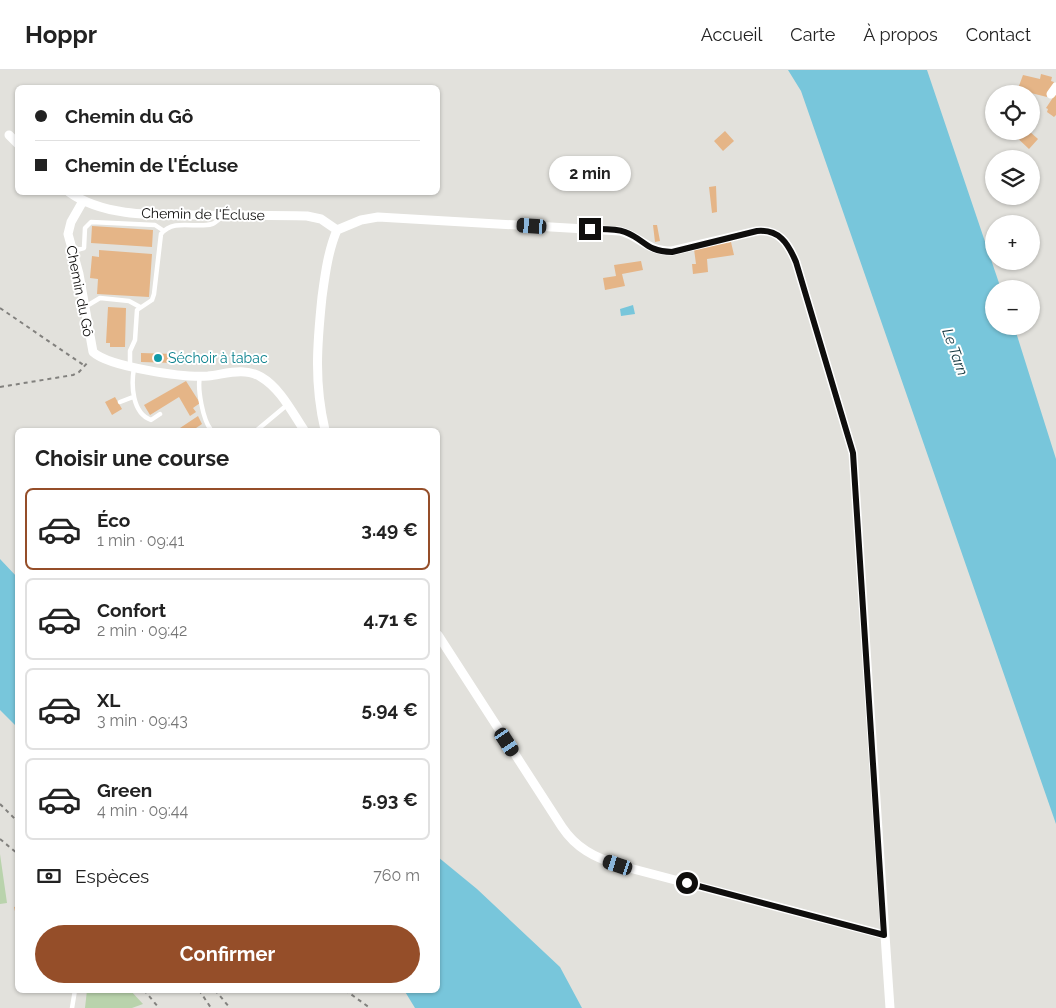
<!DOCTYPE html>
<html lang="fr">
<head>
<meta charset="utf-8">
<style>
	body { margin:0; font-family:Raleway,sans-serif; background:#f6f6f6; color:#222; height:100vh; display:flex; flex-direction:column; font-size:19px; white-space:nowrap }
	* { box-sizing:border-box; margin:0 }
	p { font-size:16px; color:#767676 }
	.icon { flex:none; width:28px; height:28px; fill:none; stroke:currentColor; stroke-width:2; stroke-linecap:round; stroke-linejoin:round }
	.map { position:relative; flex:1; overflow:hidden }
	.details { position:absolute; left:15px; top:358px; width:425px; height:565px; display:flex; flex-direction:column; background:#fff; border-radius:8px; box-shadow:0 1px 4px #0004 }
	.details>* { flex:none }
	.banner { position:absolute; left:15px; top:15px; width:425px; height:110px; border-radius:8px; box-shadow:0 1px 4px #0004; display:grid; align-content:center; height:110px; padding:0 20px; background:#fff }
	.fabs { position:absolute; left:985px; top:15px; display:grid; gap:10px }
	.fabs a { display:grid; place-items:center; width:55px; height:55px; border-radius:50%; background:#fff; box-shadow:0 1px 4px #0004; font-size:25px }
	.end { position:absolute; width:22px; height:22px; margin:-11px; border:6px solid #0f0e0d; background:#fff; box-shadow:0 0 0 2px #fff }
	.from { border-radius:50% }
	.bubble { position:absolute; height:35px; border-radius:18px; background:#fff; box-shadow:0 1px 4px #0004; font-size:16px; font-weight:700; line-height:35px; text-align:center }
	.car { position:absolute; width:15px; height:30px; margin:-15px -8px; border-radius:6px; box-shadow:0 0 4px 1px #0007; background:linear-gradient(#222 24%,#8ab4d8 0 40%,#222 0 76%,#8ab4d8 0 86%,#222 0) }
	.banner b { display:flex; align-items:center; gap:18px; height:48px; font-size:19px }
	.banner b+b { border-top:1px solid #e0e0e0 }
	.banner i { width:12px; height:12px; background:#222 }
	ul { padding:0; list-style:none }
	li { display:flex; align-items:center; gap:15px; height:82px; margin:0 10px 8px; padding:0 10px; border:2px solid #e0e0e0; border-radius:8px }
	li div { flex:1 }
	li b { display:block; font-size:19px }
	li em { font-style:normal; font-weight:700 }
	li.selected { border-color:#954e29 }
	li>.icon { width:45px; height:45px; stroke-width:1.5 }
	h2 { padding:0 20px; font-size:22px; line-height:60px }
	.pay { display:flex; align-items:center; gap:12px; height:55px; padding:0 20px; font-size:19px }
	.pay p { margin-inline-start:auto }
	.button { display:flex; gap:10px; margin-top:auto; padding:10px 20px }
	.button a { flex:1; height:58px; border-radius:30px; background:#954e29; color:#fff; font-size:20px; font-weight:700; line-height:58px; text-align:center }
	header { display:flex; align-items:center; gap:30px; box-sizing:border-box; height:70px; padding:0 25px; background:#fff; border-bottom:1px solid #e0e0e0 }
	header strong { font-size:24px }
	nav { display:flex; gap:28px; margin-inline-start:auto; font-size:18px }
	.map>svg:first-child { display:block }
	.green { fill:#b9d3ac }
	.water { fill:#78c6db }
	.building { fill:#e5b587 }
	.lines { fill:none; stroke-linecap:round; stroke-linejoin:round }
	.path { stroke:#82817e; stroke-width:2; stroke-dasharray:4 4; stroke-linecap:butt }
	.lane { stroke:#fff; stroke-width:4.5 }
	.street { stroke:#fff; stroke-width:9 }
	.route { stroke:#0f0e0d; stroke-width:6 }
	.culture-dot { fill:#0f9aa8; stroke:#fff; stroke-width:2 }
	.labels { text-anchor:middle; stroke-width:4; stroke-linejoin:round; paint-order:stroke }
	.street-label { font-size:14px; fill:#0f0e0d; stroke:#fff }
	.culture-label { font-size:14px; fill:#0d838f; stroke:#fff; text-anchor:start }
	.water-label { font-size:15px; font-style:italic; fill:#123740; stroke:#fff }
</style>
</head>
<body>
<header>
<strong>Hoppr</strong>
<nav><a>Accueil</a><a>Carte</a><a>À propos</a><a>Contact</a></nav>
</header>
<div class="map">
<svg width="1056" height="938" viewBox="0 0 1056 938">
	<rect width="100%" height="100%" fill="#e2e1dc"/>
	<path class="green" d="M0,784l7,49 -7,1z
		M87,920h43l13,14 -11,4h-47z"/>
	<path class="water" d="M788,0h139l74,219h-7v37h20l42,133v365l-255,-733z
		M633,235l2,9 -14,2 -1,-7z
		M0,489l17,18v150l-17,-17z
		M438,787l39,32 83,78 22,41h-167l-11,-18h34z"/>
	<path class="building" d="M1041,4l11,3 -1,4 3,1 -7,15 -20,-5 -11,2 7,-19 17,4z
		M1056,23v22l-2,2 -7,-5 1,-3 -2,-1z
		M725,61l9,10 -11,10 -9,-10z
		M1017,61h12l9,8 -9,10 -15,-14z
		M716,116l1,26 -5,1 -3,-26z
		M653,155h4l3,16 -5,1z
		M92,156l61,4 -1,17 -61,-4z
		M731,172l3,13 -27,4 1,13 -15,2 -1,-10h4l-2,-15z
		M99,180l53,4 -3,43 -52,-3 1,-15 -8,-1 2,-22 7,1z
		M641,191l2,9 -21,4 3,12 -20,4 -2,-12 13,-2 -2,-11z
		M108,237l18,1 -1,39h-15v-4h-4z
		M141,283l34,1 -1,9 -33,-1z
		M186,311l14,22 -7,5 3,4 -6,4 -11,-19 -29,18 -6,-10z
		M115,327l7,12 -10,6 -7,-13z
		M198,346l4,8 -9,6h-12l-1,-2z
		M18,836v14h-1l-3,-13z"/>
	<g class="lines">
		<path class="path" d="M0,238l85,58
			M0,317l73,-12 6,-3 10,-11
			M0,734l18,18
			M0,769l18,15
			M144,920l15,18
			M199,920l12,18
			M215,920l15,18
			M345,920l25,18"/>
		<path class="lane" d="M73,181l11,-3 1,-20 6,-6 64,3 9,6
			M85,237l15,-9 29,3 11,6
			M130,295v-14l5,-11 2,-30 15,-10 2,-6 7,-60c13,-16 35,-5 51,-10 3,-1 7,-5 10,-7
			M134,298c-3,17 -2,45 17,52l9,-6
			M200,306c-3,13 3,44 11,54
			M120,332l13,-5
			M257,360l30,-25
			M72,938l3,-18"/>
		<path class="street" d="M1051,24l5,-7
			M9,65l9,9
			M69,122c39,28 97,22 142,23 32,0 64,0 96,1l14,3 16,11
			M83,131l-12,21 -3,12 11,40 14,78c16,15 92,26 115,24 18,-2 36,-9 53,1 19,11 31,35 43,53
			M325,360c-11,-47 -8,-85 -3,-133 3,-22 6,-46 15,-67l24,-10 17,-3 242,14c22,6 25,20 52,20l85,-20c22,-2 31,12 39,31l57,191 32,482
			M438,565l124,192c14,21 32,30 56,38l267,70 5,73"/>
	</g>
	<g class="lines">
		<path class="route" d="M590,159c11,0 25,-1 35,3 21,8 20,19 47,20l85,-21c22,-2 31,12 39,31l57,191 31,482 -197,-52"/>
	</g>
	<circle class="culture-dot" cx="158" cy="288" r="5"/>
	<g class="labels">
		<g class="street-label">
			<text transform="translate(203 144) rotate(1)" y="5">Chemin de l'Écluse</text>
			<text transform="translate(80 221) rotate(79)" y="5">Chemin du Gô</text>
		</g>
		<g class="culture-label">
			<text x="168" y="293">Séchoir à tabac</text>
		</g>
		<g class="water-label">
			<text transform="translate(955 282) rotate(70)" y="5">Le Tarn</text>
		</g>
	</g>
</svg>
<div class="fabs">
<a><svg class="icon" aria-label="locate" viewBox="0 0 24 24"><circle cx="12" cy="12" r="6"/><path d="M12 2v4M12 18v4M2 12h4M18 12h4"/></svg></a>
<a><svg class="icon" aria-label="layers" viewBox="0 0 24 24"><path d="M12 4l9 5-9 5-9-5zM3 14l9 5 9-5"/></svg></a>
<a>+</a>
<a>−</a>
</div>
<i class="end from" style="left:687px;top:813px"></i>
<i class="end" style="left:590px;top:159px"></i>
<div class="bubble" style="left:549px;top:86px;width:82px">2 min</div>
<i class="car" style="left:532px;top:156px;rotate:274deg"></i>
<i class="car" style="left:507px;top:672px;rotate:147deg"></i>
<i class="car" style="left:618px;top:795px;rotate:288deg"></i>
<div class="banner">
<b><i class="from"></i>Chemin du Gô</b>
<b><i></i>Chemin de l'Écluse</b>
</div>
<section class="details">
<h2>Choisir une course</h2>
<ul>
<li class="selected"><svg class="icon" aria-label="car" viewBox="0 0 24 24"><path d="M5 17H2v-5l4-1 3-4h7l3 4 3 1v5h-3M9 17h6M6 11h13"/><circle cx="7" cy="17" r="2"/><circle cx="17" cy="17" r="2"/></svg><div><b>Éco</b><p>1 min · 09:41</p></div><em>3.49 €</em></li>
<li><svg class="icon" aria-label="car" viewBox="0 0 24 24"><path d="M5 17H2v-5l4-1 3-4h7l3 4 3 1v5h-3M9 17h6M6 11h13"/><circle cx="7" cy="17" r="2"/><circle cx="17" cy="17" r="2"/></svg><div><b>Confort</b><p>2 min · 09:42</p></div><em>4.71 €</em></li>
<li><svg class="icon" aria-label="car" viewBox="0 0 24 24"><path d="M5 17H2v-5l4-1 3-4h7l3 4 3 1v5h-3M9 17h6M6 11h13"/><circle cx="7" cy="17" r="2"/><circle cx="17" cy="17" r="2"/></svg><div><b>XL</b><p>3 min · 09:43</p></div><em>5.94 €</em></li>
<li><svg class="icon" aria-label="car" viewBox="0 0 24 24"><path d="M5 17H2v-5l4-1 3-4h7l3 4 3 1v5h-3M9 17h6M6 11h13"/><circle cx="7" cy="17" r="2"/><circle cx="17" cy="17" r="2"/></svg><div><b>Green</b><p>4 min · 09:44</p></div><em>5.93 €</em></li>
</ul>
<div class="pay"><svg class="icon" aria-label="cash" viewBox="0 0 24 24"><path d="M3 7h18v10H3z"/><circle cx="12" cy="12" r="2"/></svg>Espèces<p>760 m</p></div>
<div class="button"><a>Confirmer</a></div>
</section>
</div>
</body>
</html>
